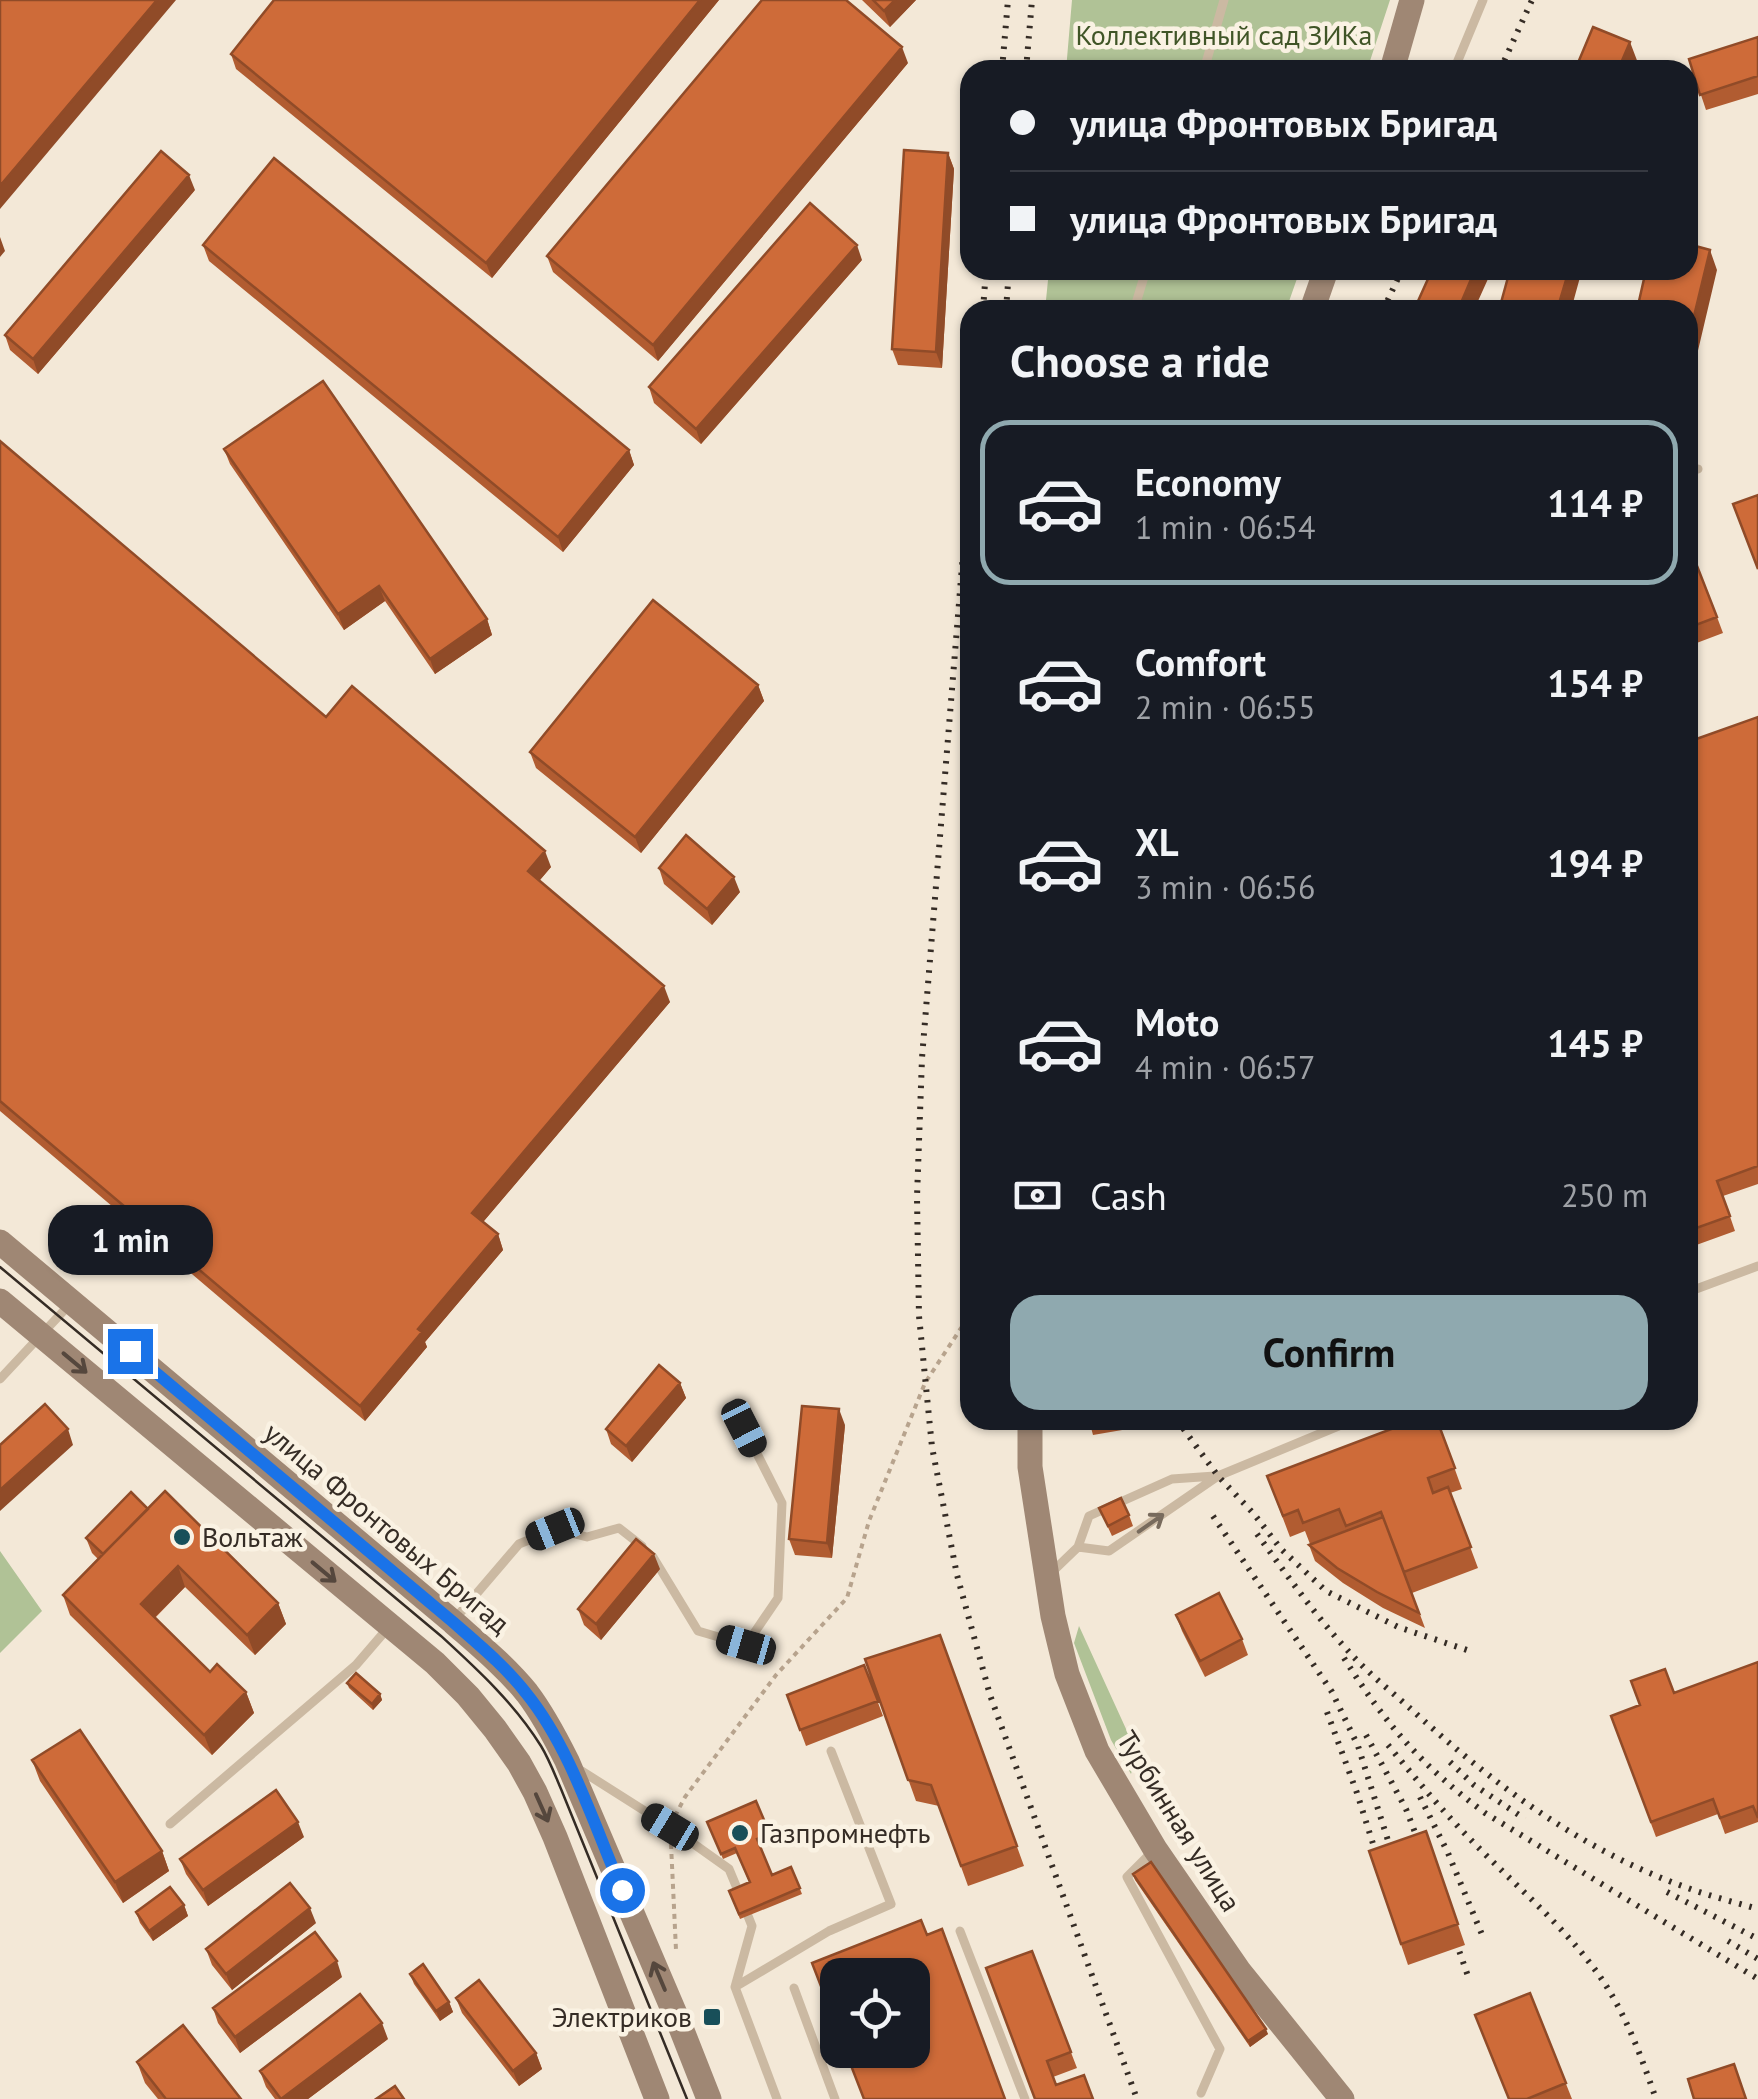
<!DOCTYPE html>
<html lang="en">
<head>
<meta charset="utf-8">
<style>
	body { margin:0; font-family:"PT Sans",sans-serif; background:#20242c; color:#f1f3f6; height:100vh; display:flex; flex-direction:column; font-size:38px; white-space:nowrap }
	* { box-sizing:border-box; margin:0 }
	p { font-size:32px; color:#9ea1a6 }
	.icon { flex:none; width:55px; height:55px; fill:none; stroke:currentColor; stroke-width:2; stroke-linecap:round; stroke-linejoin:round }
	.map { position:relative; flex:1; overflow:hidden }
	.details { position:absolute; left:960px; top:300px; width:738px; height:1130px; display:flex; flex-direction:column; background:#171b24; border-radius:30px; box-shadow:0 2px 8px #0004 }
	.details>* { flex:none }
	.hud { position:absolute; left:960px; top:60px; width:738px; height:220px; border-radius:30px; box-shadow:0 2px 8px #0004; display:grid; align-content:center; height:220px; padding:0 50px; background:#171b24 }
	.fabs { position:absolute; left:820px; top:1958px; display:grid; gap:20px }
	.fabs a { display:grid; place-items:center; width:110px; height:110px; border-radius:20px; background:#171b24; box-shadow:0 2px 8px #0004; font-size:50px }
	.end { position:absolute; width:45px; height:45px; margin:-22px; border:12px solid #1a73e8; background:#fff; box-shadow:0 0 0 5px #fff }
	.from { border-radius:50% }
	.bubble { position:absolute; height:70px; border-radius:30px; background:#171b24; box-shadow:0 2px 8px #0004; font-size:32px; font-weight:700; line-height:70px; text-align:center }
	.car { position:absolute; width:30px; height:60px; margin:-30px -15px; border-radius:12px; box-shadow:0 0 8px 2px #0007; background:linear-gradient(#222 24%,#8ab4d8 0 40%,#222 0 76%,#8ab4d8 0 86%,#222 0) }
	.hud b { display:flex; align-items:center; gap:35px; height:95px; font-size:38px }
	.hud b+b { border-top:2px solid #363941 }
	.hud i { width:25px; height:25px; background:#f1f3f6 }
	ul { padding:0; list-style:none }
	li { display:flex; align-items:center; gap:30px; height:165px; margin:0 20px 15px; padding:0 30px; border:5px solid transparent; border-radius:30px }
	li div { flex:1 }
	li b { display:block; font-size:38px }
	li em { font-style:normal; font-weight:700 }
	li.current { border-color:#8fa9af }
	li>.icon { width:90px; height:90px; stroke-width:1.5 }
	h2 { padding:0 50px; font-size:45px; line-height:120px }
	.pay { display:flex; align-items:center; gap:25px; height:110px; padding:0 50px; font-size:38px }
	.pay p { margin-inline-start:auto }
	.cta { display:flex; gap:20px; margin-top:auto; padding:20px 50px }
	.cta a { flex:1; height:115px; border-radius:30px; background:#8fa9af; color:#111; font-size:40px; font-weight:700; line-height:115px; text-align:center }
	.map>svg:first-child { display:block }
	.green { fill:#b0c296 }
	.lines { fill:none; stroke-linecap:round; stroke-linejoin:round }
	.path { stroke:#b7a38d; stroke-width:4; stroke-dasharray:5 5; stroke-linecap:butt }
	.service { stroke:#cbb9a2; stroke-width:9 }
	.secondary { stroke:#9f8774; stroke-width:25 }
	.tram { stroke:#352c25; stroke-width:2.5 }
	.rail { stroke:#352c25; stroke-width:6; stroke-dasharray:2.5 8; stroke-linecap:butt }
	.wall { fill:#b15c31 }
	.shaded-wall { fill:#904b28 }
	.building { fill:#ce6b39; stroke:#904b28; stroke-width:2.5 }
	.oneway { stroke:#55473d }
	.oneway2 { stroke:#786b5d }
	.route { stroke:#1a73e8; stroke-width:12 }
	.poi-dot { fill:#184f59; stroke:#faf2e3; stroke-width:4 }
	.labels { text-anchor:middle; stroke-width:9; stroke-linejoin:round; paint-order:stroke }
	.park-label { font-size:28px; fill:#405527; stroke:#faf2e3 }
	.street-label { font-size:28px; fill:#352c25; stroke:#faf2e3 }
	.poi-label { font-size:28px; fill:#352c25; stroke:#faf2e3; text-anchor:start }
</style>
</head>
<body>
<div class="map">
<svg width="1758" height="2099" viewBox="0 0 1758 2099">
	<rect width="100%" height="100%" fill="#f3e8d7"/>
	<path class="green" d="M1072,0h318l-23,70h-301z
		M1049,270h251l-14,40h-241z
		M0,1551l42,60 -42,42z
		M1079,1626l58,127 -6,21 -20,-34 -37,-97z"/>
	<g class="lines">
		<path class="path" d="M675,1816l10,-19 91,-122 71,-77 22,-77 56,-138 40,-61 5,-1
			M671,1844l5,106"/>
		<path class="service" d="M1204,70l20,-70
			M1454,70l29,-70
			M1134,310l12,-40
			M1688,472l10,-3
			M1688,1292l70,-26
			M0,1379l70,-75
			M1078,1547l31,4 109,-75 135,-56
			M653,1557l45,74 48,14 32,-47 4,-95 -38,-75
			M1051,1573l27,-26 11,-31 83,-37 43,-3
			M454,1620l65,-76 36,-15 32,8 32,-9 23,18
			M577,1768l93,59 59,42 10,24
			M170,1824l186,-159 31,-36
			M1153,1851l-26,26 93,172 -19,44
			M748,1916l4,10 -17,61 42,112
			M960,1931l65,168
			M735,1987l94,-56 62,-27 -60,-153
			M794,1988l41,111"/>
		<path class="secondary" d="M1392,70l20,-70
			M1312,310l14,-40
			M0,1242l453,380c25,22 52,44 74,71 16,21 28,44 40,68l114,267 28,71
			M0,1301l435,362 33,33 27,33 24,34 16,29 20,45 102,262
			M1030,1420v47l23,149 14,58 30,77 58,98 84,122 103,128"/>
		<path class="tram" d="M0,1267l441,369c37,34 73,67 100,110 8,13 14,29 20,43l126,310"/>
		<path class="rail" d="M1002,70l6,-70
			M1026,70l6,-70
			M1500,70l32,-70
			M983,310l3,-40
			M1006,310l3,-40
			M1383,310l19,-40
			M970,468l-48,590 -5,139 2,119 13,131 25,128 33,120 147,404
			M1177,1420l41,56 36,38 27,35 45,42 72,36 72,24
			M1213,1516l119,176 26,54 33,104
			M1257,1534c30,41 59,83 94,120 18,20 41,38 61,56 81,74 169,140 273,177 24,9 49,15 73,22
			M1344,1658c42,67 78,108 141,155l273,166
			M1327,1712l30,81 23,73
			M1366,1735l40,74 20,52
			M1388,1745c28,34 56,68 87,99 40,41 83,77 118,123 30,39 47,86 63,132
			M1450,1762l24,23 51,34
			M1420,1797l28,56 35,84
			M1667,1892l91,47
			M1449,1922l20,57
			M1728,1941l30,18"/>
	</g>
	<path class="wall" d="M719,0l-227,278 -256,-209 -5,-15z
		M862,0h54l-26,27z
		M1758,37v57l-52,16 -17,-51z
		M908,63l-250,298 -105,-89 -6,-16z
		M948,153l6,16 -12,199 -44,-3 -6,-16z
		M195,190l-157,184 -28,-24 -5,-15z
		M203,245l426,205 5,15 -71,87 -354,-291z
		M862,260l-161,184 -47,-41 -5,-16z
		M0,441l326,276 225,150 -12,14 131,121 -187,220 15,12 5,16 -78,92 2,5 -62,74 -365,-310z
		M224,449l263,170 5,16 -57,39 -50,-73 -41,29 -114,-166z
		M1717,617l6,16 -29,11 -6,-16z
		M758,685l6,16 -123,152 -105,-85 -6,-16z
		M1758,717v467l-35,12 12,35 -47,17v-506z
		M659,868l81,24 -28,33 -48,-41z
		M680,1383l6,15 -54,64 -21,-18 -5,-15z
		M1089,1420h38l1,9 -35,6z
		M1437,1420l25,69 -12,4 28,75 -66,25 13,35 -42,-20 -40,-25 -28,-22 -6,-16 38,-14v-1l-37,14 -5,-13 -15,6 -23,-61z
		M845,1425l-13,133 -37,-3 -6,-16z
		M1099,1508l30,7 4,11 -21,10z
		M148,1509l130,94 8,21 -31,31 -70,-68 -30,31 55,54 36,20 8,21 -42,42 -142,-140 -7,-20 35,-36 -6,-6 -6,-15z
		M660,1569l-59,71 -17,-15 -6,-16z
		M1176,1615l66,24 6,16 -43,22 -23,-46z
		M940,1635l84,231 -56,20 -29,-80 -23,-5 -51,-142z
		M1758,1662v160l-33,12 -7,-20 -62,23 -45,-121z
		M864,1665l19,51 -77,30 -19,-51z
		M347,1683l33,11 2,6 -9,10 -24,-22z
		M32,1760l130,91 7,20 -46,32 -83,-122z
		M756,1801l15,38 -12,5 13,31 19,-8 11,27 -62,25 -11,-28 20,-9 -12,-29 -14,6 -16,-37z
		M1426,1831l39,114 -57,20 -39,-114z
		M304,1837l-96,69 -22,-32 -6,-15z
		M1133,1874l135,160 -18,13 -115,-167z
		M184,1905l4,11 -35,25 -13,-18 -4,-11z
		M316,1923l-84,67 -20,-25 -6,-16z
		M1032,1951l45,117 -24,9 3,8 -21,14z
		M410,1974l39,28 4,10 -13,9 -26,-37z
		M342,1977l-102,76 -22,-30 -5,-15z
		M1530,1993l42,106h-64z
		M456,1998l80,55 6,16 -23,17 -57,-73z
		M388,2039l-80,60h-33l-9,-12 -6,-16z
		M137,2062l104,37h-83l-13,-16z"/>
	<path class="shaded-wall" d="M157,0h19l-176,209v-23z
		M700,0h19l-227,278 -6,-15z
		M895,0h21l-26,27 -6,-16z
		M1630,42l8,21 -3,7h-17z
		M902,47l6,16 -250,298 -5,-16z
		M948,153l6,16 -12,199 -6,-16z
		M189,175l6,15 -157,184 -5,-15z
		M0,237l5,14 -5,6z
		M857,245l5,15 -161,184 -5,-15z
		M1710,250l7,20 -29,123v-52z
		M1475,270h17l-18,40h-16z
		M1569,270h13l-11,40h-14z
		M629,450l5,15 -71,87 -5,-15z
		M379,586l6,15 -41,29 -6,-16z
		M487,619l5,16 -57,39 -5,-15z
		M758,685l6,16 -123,152 -6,-16z
		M545,851l6,16 -17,20 -6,-16z
		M734,877l6,15 -28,33 -5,-16z
		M664,986l6,16 -192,226 -6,-15z
		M498,1234l5,16 -78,92 2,5 -62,74 -5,-15 58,-77z
		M680,1383l6,15 -54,64 -6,-16z
		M839,1409l6,16 -13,133 -5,-15z
		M68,1429l5,16 -73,66v-21z
		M654,1554l6,15 -59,71 -5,-16z
		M178,1566l7,21 -37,37 -7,-20z
		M278,1603l8,21 -31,31 -8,-20z
		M246,1692l8,21 -42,42 -8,-20z
		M380,1694l2,6 -9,10 -1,-6z
		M298,1822l6,15 -96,69 -5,-16z
		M162,1851l7,20 -46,32 -8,-21z
		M184,1905l4,11 -35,25 -4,-10z
		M310,1908l6,15 -84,67 -6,-16z
		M337,1961l5,16 -102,76 -5,-16z
		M449,2002l4,10 -13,9 -4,-10z
		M382,2023l6,16 -80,60h-26z
		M1266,2029l2,5 -18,13 -2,-6z
		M536,2053l6,16 -23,17 -6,-15z"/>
	<path class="building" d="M0,0h157l-157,186z
		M274,0h426l-214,263 -255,-209z
		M762,0h84l56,47 -249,298 -106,-89z
		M873,0h22l-11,11z
		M1593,27l37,15 -12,28h-43z
		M1758,37v39l-58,19 -11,-36z
		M904,150l44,3 -12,199 -44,-3z
		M161,151l28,24 -156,184 -28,-24z
		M274,158l355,292 -71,87 -355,-292z
		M810,203l47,42 -161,184 -47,-42z
		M1688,244l22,6 -22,91v-31h-51l9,-40h42z
		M1432,270h43l-17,40h-44z
		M1510,270h59l-12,40h-58z
		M323,381l164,238 -57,40 -51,-73 -41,28 -114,-165z
		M0,441l326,276 26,-31 193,165 -17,20 136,115 -192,227 26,21 -80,95 4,3 -62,74 -360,-305z
		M1758,495v74l-25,-65z
		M1688,548h2l27,69 -29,11z
		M653,600l105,85 -123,152 -105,-85z
		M1758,717v449l-41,15 13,35 -42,15v-489z
		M686,835l48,42 -27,32 -48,-41z
		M659,1365l21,18 -54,63 -20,-17z
		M45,1404l23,25 -68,61v-45z
		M802,1406l37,3 -12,134 -38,-4z
		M1089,1420h24l-24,4z
		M1415,1420h22l18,48 -27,10 5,15 15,-6 23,60 -67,25 -23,-60 -35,14 -7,-17 -36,14 -5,-13 -15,6 -16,-40z
		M165,1491l113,112 -31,32 -69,-69 -37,38 69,68 7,-8 29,28 -42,43 -141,-140z
		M131,1492l17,17 -45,45 -17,-16z
		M1121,1498l8,17 -21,11 -9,-18z
		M1383,1517l36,96 -42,-21 -40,-24 -28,-23z
		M636,1539l18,15 -58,70 -18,-15z
		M1219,1593l23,46 -42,22 -24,-46z
		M940,1635l77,211 -56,20 -30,-81 -23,-5 -43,-121z
		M1758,1662v156l-5,-12 -33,12 -7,-19 -62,23 -40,-106 29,-11 -9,-24 34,-12 9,24z
		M864,1665l14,36 -78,29 -13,-35z
		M356,1673l24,21 -8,10 -25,-21z
		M80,1730l82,121 -47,31 -83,-122z
		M276,1790l22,32 -95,68 -23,-31z
		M756,1801l14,33 -13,5 15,36 19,-8 9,21 -61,26 -10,-23 21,-9 -15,-34 -14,6 -14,-32z
		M1426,1831l32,93 -57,20 -32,-93z
		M1151,1862l115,167 -18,12 -115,-167z
		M290,1883l20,25 -84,66 -20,-25z
		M170,1887l14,18 -35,26 -13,-19z
		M921,1920l6,15 15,-6 63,170h-141l-19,-49h67v-75h-74v55l-26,-67z
		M315,1932l22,29 -102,76 -22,-29z
		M1032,1951l39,101 -24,9 9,24 28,-10 9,24h-58l-49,-131z
		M423,1964l26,38 -13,9 -26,-37z
		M479,1980l57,73 -23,18 -57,-73z
		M1530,1993l36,90 -39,16h-18l-34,-84z
		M360,1994l22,29 -101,76 -21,-28z
		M183,2025l58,74h-75l-29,-37z
		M1734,2064l12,35h-52l-6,-20z
		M395,2086l9,13h-28z"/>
	<defs><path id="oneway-shaft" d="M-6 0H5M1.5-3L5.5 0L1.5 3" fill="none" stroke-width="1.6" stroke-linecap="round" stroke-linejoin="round" transform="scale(2.5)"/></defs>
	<g class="oneway">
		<use href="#oneway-shaft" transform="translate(75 1363) rotate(40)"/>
		<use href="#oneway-shaft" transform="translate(324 1572) rotate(40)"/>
		<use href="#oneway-shaft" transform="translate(542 1808) rotate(66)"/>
		<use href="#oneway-shaft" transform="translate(659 1976) rotate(-113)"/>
	</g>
	<use class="oneway2" href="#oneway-shaft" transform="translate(1151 1523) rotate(-35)"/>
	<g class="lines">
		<path class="route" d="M130,1351l323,271c25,22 52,44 73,71 44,54 68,132 96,197"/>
	</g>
	<g class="poi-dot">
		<circle cx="182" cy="1537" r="10"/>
		<circle cx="740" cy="1833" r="10"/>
		<rect x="702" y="2007" width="20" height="20" rx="5"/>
	</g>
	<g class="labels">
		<g class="park-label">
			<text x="1224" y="45">Коллективный сад ЗИКа</text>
		</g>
		<g class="street-label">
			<text transform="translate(387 1528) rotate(40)" y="10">улица Фронтовых Бригад</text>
			<text transform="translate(1179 1821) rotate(58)" y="10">Турбинная улица</text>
		</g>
		<g class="poi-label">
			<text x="202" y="1547">Вольтаж</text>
			<text x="760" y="1843">Газпромнефть</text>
			<text x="692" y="2027" text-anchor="end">Электриков</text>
		</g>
	</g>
</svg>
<div class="fabs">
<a><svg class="icon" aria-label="locate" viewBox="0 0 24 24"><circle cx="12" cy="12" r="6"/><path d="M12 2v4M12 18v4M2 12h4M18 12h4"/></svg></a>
</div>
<i class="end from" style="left:622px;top:1890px"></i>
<i class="end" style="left:130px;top:1351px"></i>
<div class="bubble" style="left:48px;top:1205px;width:165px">1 min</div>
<i class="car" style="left:744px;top:1428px;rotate:153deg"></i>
<i class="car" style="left:555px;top:1529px;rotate:248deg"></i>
<i class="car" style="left:746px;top:1645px;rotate:286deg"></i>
<i class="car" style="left:670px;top:1827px;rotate:301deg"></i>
<div class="hud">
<b><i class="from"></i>улица Фронтовых Бригад</b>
<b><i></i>улица Фронтовых Бригад</b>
</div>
<section class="details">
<h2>Choose a ride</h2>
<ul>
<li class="current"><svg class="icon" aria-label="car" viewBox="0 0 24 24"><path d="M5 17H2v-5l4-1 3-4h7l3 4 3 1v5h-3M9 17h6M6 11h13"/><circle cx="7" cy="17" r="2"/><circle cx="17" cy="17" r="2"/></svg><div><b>Economy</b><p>1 min · 06:54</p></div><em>114 ₽</em></li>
<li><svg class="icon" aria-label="car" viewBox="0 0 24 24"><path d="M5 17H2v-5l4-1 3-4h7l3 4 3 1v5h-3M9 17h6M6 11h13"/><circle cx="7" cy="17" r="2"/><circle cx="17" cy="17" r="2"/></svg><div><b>Comfort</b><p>2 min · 06:55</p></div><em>154 ₽</em></li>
<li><svg class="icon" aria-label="car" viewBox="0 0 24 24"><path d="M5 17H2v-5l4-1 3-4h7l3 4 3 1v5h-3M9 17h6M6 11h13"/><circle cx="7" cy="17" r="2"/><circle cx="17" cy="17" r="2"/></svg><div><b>XL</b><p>3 min · 06:56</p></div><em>194 ₽</em></li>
<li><svg class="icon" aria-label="car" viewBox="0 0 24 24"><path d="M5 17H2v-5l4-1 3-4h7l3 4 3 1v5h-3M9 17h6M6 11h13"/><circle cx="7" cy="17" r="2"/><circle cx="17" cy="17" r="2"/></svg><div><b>Moto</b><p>4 min · 06:57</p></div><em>145 ₽</em></li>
</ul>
<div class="pay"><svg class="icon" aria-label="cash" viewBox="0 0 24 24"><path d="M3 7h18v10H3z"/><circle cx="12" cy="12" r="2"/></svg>Cash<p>250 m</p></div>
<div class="cta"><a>Confirm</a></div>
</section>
</div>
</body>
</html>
